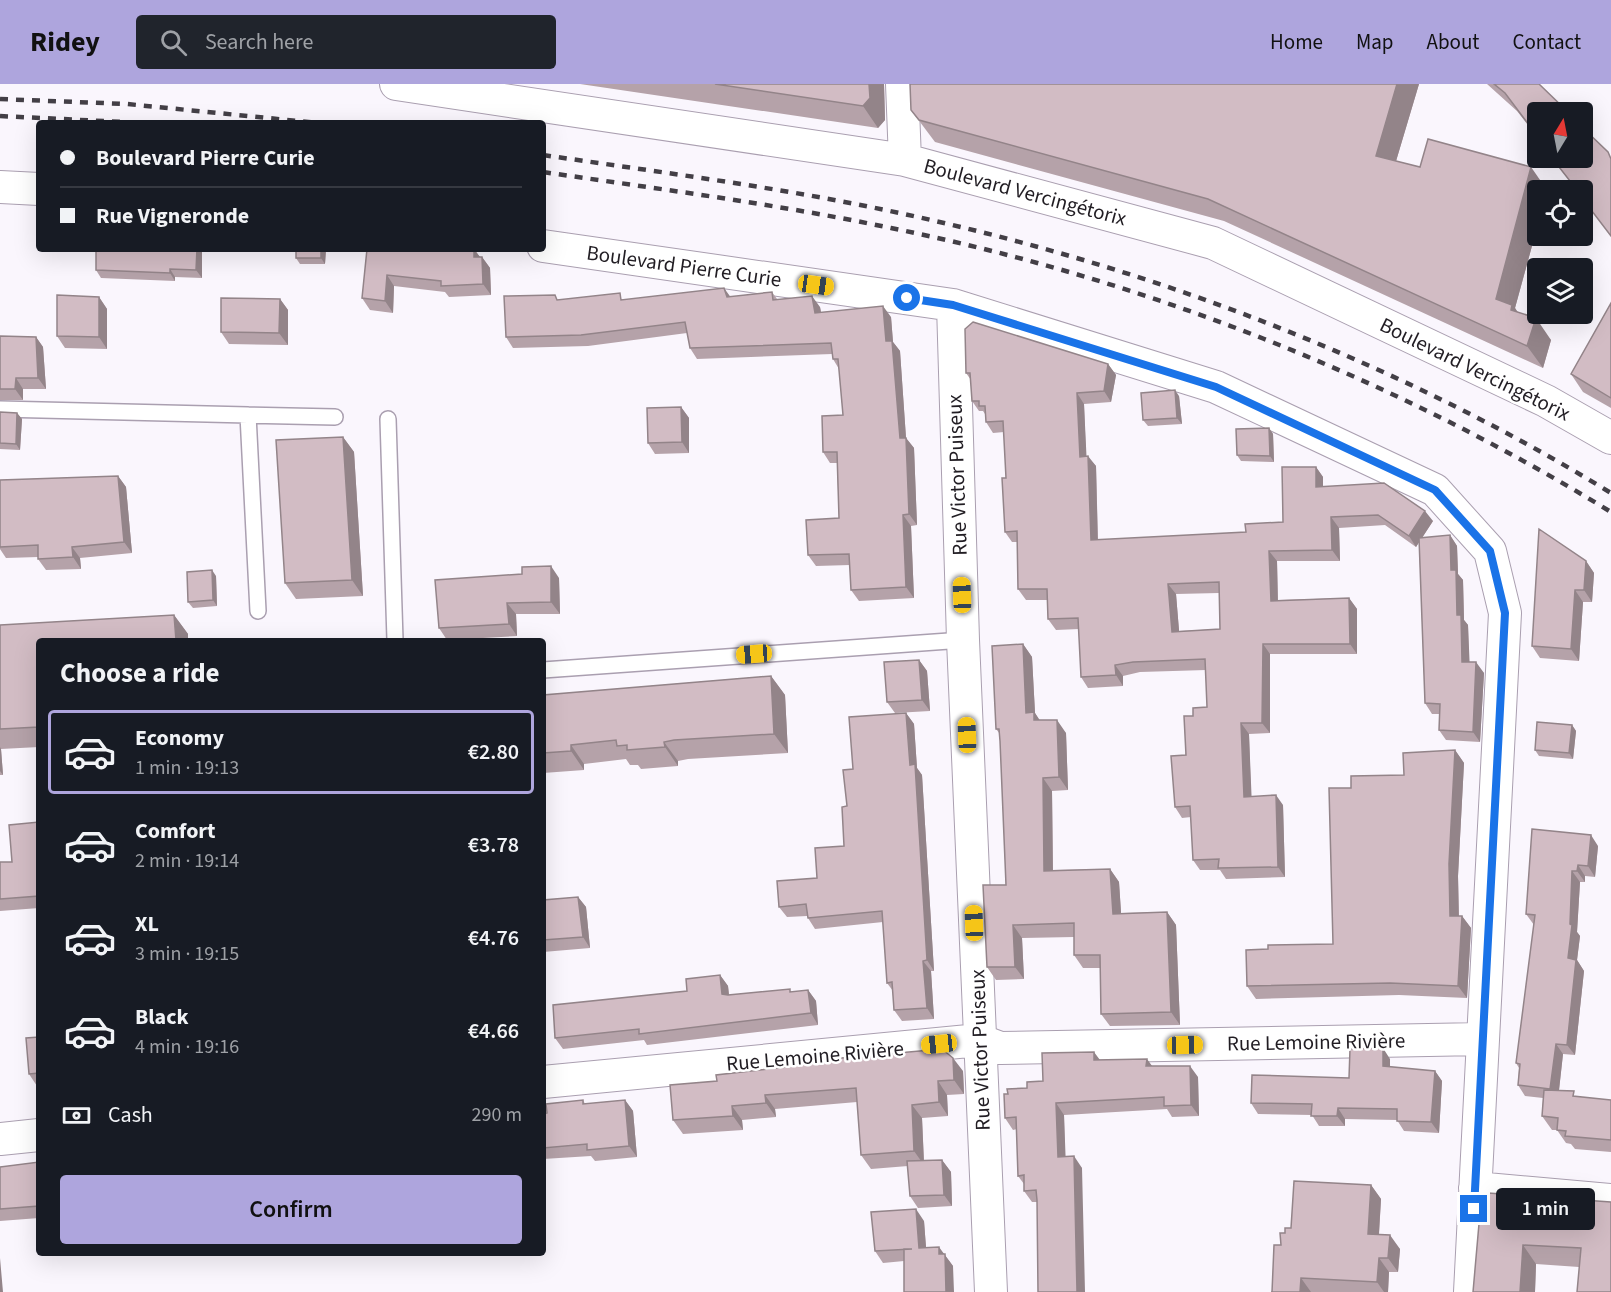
<!DOCTYPE html>
<html lang="en">
<head>
<meta charset="utf-8">
<style>
	body { margin:0; font-family:"Source Sans 3",sans-serif; background:#20242c; color:#f1f3f6; height:100vh; display:flex; flex-direction:column; font-size:22px; white-space:nowrap }
	* { box-sizing:border-box; margin:0 }
	p { font-size:20px; color:#9ea1a6 }
	.icon { flex:none; width:33px; height:33px; fill:none; stroke:currentColor; stroke-width:2; stroke-linecap:round; stroke-linejoin:round }
	.map { position:relative; flex:1; overflow:hidden }
	.drawer { position:absolute; left:36px; top:554px; width:510px; height:618px; display:flex; flex-direction:column; background:#171b24; border-radius:6px; box-shadow:0 6px 24px #0002 }
	.drawer>* { flex:none }
	.guide { position:absolute; left:36px; top:36px; width:510px; height:132px; border-radius:6px; box-shadow:0 6px 24px #0002; display:grid; align-content:center; height:132px; padding:0 24px; background:#171b24 }
	.needle { width:39px; rotate:10deg }
	.tools { position:absolute; left:1527px; top:18px; display:grid; gap:12px }
	.tools a { display:grid; place-items:center; width:66px; height:66px; border-radius:6px; background:#171b24; box-shadow:0 6px 24px #0002; font-size:30px }
	.end { position:absolute; width:27px; height:27px; margin:-14px; border:8px solid #1a73e8; background:#fff; box-shadow:0 0 0 3px #fff }
	.from { border-radius:50% }
	.bubble { position:absolute; height:42px; border-radius:6px; background:#171b24; box-shadow:0 6px 24px #0002; font-size:20px; font-weight:600; line-height:42px; text-align:center }
	.car { position:absolute; width:18px; height:36px; margin:-18px -9px; border-radius:8px; box-shadow:0 0 4px 2px #0007; background:linear-gradient(#f5c518 24%,#345 0 40%,#f5c518 0 76%,#345 0 86%,#f5c518 0) }
	.guide b { display:flex; align-items:center; gap:21px; height:57px; font-size:22px }
	.guide b+b { border-top:2px solid #363941 }
	.guide i { width:15px; height:15px; background:#f1f3f6 }
	ul { padding:0; list-style:none }
	li { display:flex; align-items:center; gap:18px; height:84px; margin:0 12px 9px; padding:0 12px; border:3px solid transparent; border-radius:6px }
	li div { flex:1 }
	li b { display:block; font-size:22px }
	li em { font-style:normal; font-weight:600 }
	li.current { border-color:#aea5dd }
	li>.icon { width:54px; height:54px; stroke-width:1.5 }
	h2 { padding:0 24px; font-size:27px; line-height:72px }
	.pay { display:flex; align-items:center; gap:15px; height:66px; padding:0 24px; font-size:22px }
	.pay p { margin-inline-start:auto }
	.primary-button { display:flex; gap:12px; margin-top:auto; padding:12px 24px }
	.primary-button a { flex:1; height:69px; border-radius:6px; background:#aea5dd; color:#111; font-size:24px; font-weight:600; line-height:69px; text-align:center }
	header { display:flex; align-items:center; gap:36px; box-sizing:border-box; height:84px; padding:0 30px; background:#aea5dd; color:#111 }
	header strong { font-size:28px }
	nav { display:flex; gap:33px; margin-inline-start:auto; font-size:21px }
	.search { width:420px; height:54px; background:#20242c; display:flex; align-items:center; gap:15px; box-sizing:border-box; padding:0 21px; border-radius:6px; color:#9ea1a6; font-size:22px }
	.map>svg:first-child { display:block }
	.lines { fill:none; stroke-linecap:round; stroke-linejoin:round }
	.lane-casing { stroke:#aa9fb0; stroke-width:18 }
	.street-casing { stroke:#aa9fb0; stroke-width:34 }
	.lane { stroke:#fff; stroke-width:15 }
	.street { stroke:#fff; stroke-width:32 }
	.rail { stroke:#433f46; stroke-width:4.5; stroke-dasharray:8 8; stroke-linecap:butt }
	.wall { fill:#b5a2a9; fill-rule:evenodd }
	.shaded-wall { fill:#938489 }
	.building { fill:#d2bcc4; stroke:#938489; stroke-width:1.5; fill-rule:evenodd }
	.route { stroke:#1a73e8; stroke-width:8 }
	.labels { text-anchor:middle; stroke-width:5; stroke-linejoin:round; paint-order:stroke }
	.street-label { font-size:21px; fill:#211d23; stroke:#fff }
</style>
</head>
<body>
<header>
<strong>Ridey</strong>
<div class="search"><svg class="icon" aria-label="search" viewBox="0 0 24 24"><circle cx="10" cy="10" r="6"/><path d="M15 15l6 6"/></svg>Search here</div>
<nav><a>Home</a><a>Map</a><a>About</a><a>Contact</a></nav>
</header>
<div class="map">
<svg width="1611" height="1208" viewBox="0 0 1611 1208">
	<rect width="100%" height="100%" fill="#faf6fd"/>
	<g class="lines">
		<defs>
			<path id="lane" d="M0,325l248,6 10,196
				M248,331l87,2
				M388,335l7,221
				M543,586l420,-30"/>
			<path id="street" d="M396,0l509,76 308,83 333,158 65,37
				M902,0l3,76
				M0,103l39,2
				M543,162l410,59 263,82 219,103 55,61 15,62 -35,679
				M953,221l10,335 28,652
				M543,998l436,-42 21,8 481,-9
				M0,1055l39,-4
				M1475,1104l136,12"/>
		</defs>
		<use href="#lane" class="lane-casing"/>
		<use href="#street" class="street-casing"/>
		<use href="#lane" class="lane"/>
		<use href="#street" class="street"/>
		<path class="rail" d="M0,15l127,5 191,19
			M0,32l144,7
			M543,71c116,17 233,32 347,56 252,53 501,147 721,282
			M543,88c116,17 233,32 348,56 252,51 500,149 720,284"/>
	</g>
	<path class="wall" d="M580,0h304l1,36 -7,8z
		M910,0h509l-23,77 24,6 127,23h-9v34l-23,84 2,4 34,28 -8,28 -319,-147 -289,-79 -24,-32z
		M1487,0h52l-1,54 -21,-27z
		M96,165h106v29l-27,-1v4l-74,-3 -5,-8z
		M326,165l-1,15h-25l-4,-6z
		M367,165h41l1,1 65,-1 6,8h2l8,11 1,27 -42,2 -4,-5 -51,-6 -1,27 -23,-3 -8,-12z
		M772,208l5,7 43,8 1,5 70,5 2,25 7,9 6,87 8,10 3,77 -6,1 3,72 -55,3 -8,-11 -1,-25 -34,1 -8,-11 31,-37 -2,-55h-7l-7,-11 20,-37 -4,-46 -6,-10 -1,-5 -135,5 -7,-11 -3,-15 -99,13 -75,2 -7,-11 52,-37h67l105,-3z
		M99,213l8,12v40l-42,-1 -8,-12z
		M280,215l8,11v35l-59,-1 -8,-12z
		M1611,219v105l-28,-16 -12,-18z
		M0,252l36,1 7,10 3,42h-23v11h-23z
		M1108,280l8,11 -5,27 -27,2 2,52 10,10 2,74 148,-8 37,-10 33,-55 7,10v10l110,34 -11,17 28,-3 7,11 1,28 5,6 1,40 4,5 1,37 15,11 -4,69 -34,-2 -7,-10v-16h-7l-7,-11 -6,-161 -3,5 -31,-22 -46,3 1,33h-63l1,39 71,-2 8,11v45h-87v79l-21,1 2,62 32,9 2,72 -59,2 -6,-9h-20l-7,-10 -2,-43 -9,1 -7,-11 18,-91 14,-9 -1,-37 -66,2 -17,4v10l-35,2 -7,-11 -2,-48 -23,1 -8,-11 -1,-19h-21l-8,-11 -1,-47h-5l-7,-10 1,-54 -2,-46 -11,1 -7,-11 -1,-8 -2,-3h-4l-7,-10 -1,-21 -5,-7zM1219,509l1,36 -41,2 -3,-37z
		M1179,312l3,28 -34,2 -5,-6z
		M681,323l8,11v35l-34,1 -7,-11z
		M0,328l17,1 5,6 -2,31 -20,-1z
		M1269,344l4,6 1,28 -33,-1 -4,-6z
		M343,353l11,15 9,144 -67,3 -11,-16z
		M118,392l8,11 6,66 -52,5 1,11 -35,1 -8,-11v-2l-32,1 -6,-9v-69z
		M1586,477l8,12 -2,29h-9l-4,59 -39,-3 -8,-12z
		M216,492l1,30 -24,2 -5,-6z
		M559,494l1,36h-44l1,22 -70,4 -8,-12z
		M174,531l14,19 -149,6v107l-38,2 2,26h-3v-150z
		M1023,560l9,13 3,56 4,7 27,13 2,57 -16,1 1,79 57,-1 9,13 2,31 46,-1 9,13 4,100 -70,1 -9,-12 -1,-46h-17l-9,-13v-18l-52,1 2,41 -28,1 -9,-13 19,-82 -6,-151 -4,-5z
		M919,576l8,11 3,40 -35,2 -8,-11z
		M771,592l14,19 3,58 -100,6 -10,2v5l-37,3 -3,-4h-8l-4,-6 -42,5v6l-41,3v-78z
		M906,629l8,11 3,44 5,7 12,196h-3l3,48 -32,2 -8,-11 -1,-19 -6,-8 -4,-61 -68,7 -7,-11 -1,-2 -20,1 -8,-10 38,-29 27,-32 3,-40 6,-37z
		M1572,641l4,6 -3,28 -34,-3 -4,-6z
		M1455,666l9,13 -6,113 1,40h3l9,12 -4,70 -68,-3 -143,4 -9,-13 86,-42 18,-156 53,-13z
		M39,738v86l-39,3v-49h12z
		M1598,762l-3,31 -10,-1v6h-5l-3,50 3,4 -3,24 7,11 -9,84 -12,-1 -4,36 18,7 34,3v52l-36,-3 -4,-5 -5,-1 -9,-13h-5l-10,-14 1,-18 -18,-2 -7,-11 1,-17 -3,-5 18,-138 -8,-11z
		M578,813l8,10 4,41 -47,4v-52z
		M720,891l8,11 1,9 63,-3 16,-2 8,11 2,24 -171,20 -3,-5 -81,9 -8,-11 132,-47z
		M39,953v49h-2l-8,-12z
		M1390,975v8l45,4 7,10 -3,52 -35,-2 -7,-11 -52,-1v7h-26l-7,-11 -54,-1 -7,-11 98,-25z
		M1100,976l52,6 46,11 1,39 -27,1 -5,-8 -103,6 1,42 17,11 -45,34h-5l-8,-11v-7l-6,-8 -1,-47 -4,1 -8,-12 3,-24 19,-6z
		M963,987l1,23 -17,1 1,21 -26,2 2,43 18,-1 9,12 1,34 -34,2 -8,-12 -2,-30 -37,3 -10,-14 -4,-53 -82,7 1,8 -34,3 1,10 -60,4 -10,-14 44,-39z
		M583,1016l2,4 40,-4 8,11 4,46 -42,4 -4,-5 -48,3v-45l4,-1z
		M39,1078v56l-39,3v-54z
		M1371,1101l10,14 -2,36 21,14 -2,23h-9l-1,20h-117h1l9,-47 4,-12z
		M1481,1117l130,1 -32,65 -43,-3 -1,28h-62z
		M924,1137l2,27 18,6 9,12 -49,-5 -21,2 -8,-12z"/>
	<path class="shaded-wall" d="M869,0h15l1,36 -7,8 -15,-22z
		M1385,0h34l-28,94 -15,-22z
		M1531,83l16,23h-9v34l-23,84 13,19 -32,-28z
		M197,165h5v29l-6,-8z
		M321,165h5l-1,15 -4,-6z
		M474,165l8,11v-3l8,11 1,27 -8,-11 -9,-27z
		M170,185l5,8v4l-5,-8z
		M387,191l7,11 -1,27 -8,-12z
		M724,204l8,11 -5,-2z
		M812,212l8,11 3,17 -8,-11z
		M99,213l8,12v40l-8,-12z
		M280,215l8,11v35l-9,-12z
		M883,222l8,11 2,25 7,9 6,87 8,10 3,77 -8,-11 -23,-173z
		M1536,234l15,22 -8,28 -16,-22z
		M36,253l7,10 3,42 -8,-11z
		M1108,280l8,11 -5,27 -7,-11z
		M16,294l7,11v11l-8,-11z
		M1175,306l4,6 3,28 -5,-6z
		M1077,309l7,11 3,63 -7,-10z
		M681,323l8,11v35l-7,-11z
		M17,329l5,6 -2,31 -4,-6z
		M1269,344l4,6 1,28 -4,-6z
		M343,353l11,15 9,144 -11,-16z
		M1088,372l8,10 2,85 -7,-11z
		M1316,383l7,10v21l-7,-11z
		M118,392l8,11 6,66 -8,-11z
		M1425,427l8,10 -17,26 -7,-11z
		M903,431l8,11 3,72 -8,-11z
		M1331,433l8,11 1,33 -8,-11z
		M1450,451l7,11 1,28 5,6 1,40 4,5 2,47 -8,-10 -11,-92z
		M72,463l8,11 1,11 -8,-12z
		M1269,467l8,10 1,50 -7,-10z
		M1586,477l8,12 -2,29 -8,-12z
		M551,482l8,12 1,36 -9,-12z
		M212,486l4,6 1,30 -4,-6z
		M1168,500l8,10 4,48 -8,-10z
		M1575,506l8,12 -4,59 -8,-12z
		M1349,514l8,11v45l-7,-10z
		M507,519l9,11 1,22 -8,-12z
		M174,531l14,19v6h-12z
		M1023,560l9,13 3,56 8,12v8l-17,-20z
		M1263,560l7,10v79l-8,-10z
		M919,576l8,11 3,40 -8,-11z
		M1476,578l8,11 -4,69 -7,-10z
		M1115,581l8,11v10l-7,-11z
		M771,592l14,19 3,58 -14,-19z
		M906,629l8,11 3,44 5,7 12,196 -7,-11z
		M1057,636l9,13 2,57 -9,-13z
		M1241,639l8,11 3,73 -8,-10z
		M1572,641l4,6 -3,28 -4,-6z
		M664,658l14,19v5l-13,-19z
		M571,661l13,19v6l-13,-19z
		M0,663l1,2 2,26 -3,-4z
		M1455,666l9,13 -6,113 1,52 -9,-12 -1,-52z
		M1043,694l9,13 1,93 -9,-13z
		M1276,711l7,10 2,72 -7,-10z
		M1591,751l7,11 -3,31 -7,-11z
		M1578,781l7,11v6l-8,-11z
		M1110,785l9,13 3,45 -9,-13z
		M1572,787l8,11 -3,50 3,4 -3,24 7,11 -9,84 -8,-10 1,-87z
		M578,813l8,10 4,41 -7,-11z
		M1167,828l9,13 4,100 -9,-13z
		M1462,832l9,12 -4,70 -9,-12z
		M1013,841l9,13 2,41 -9,-12z
		M923,877l8,10 3,48 -7,-11z
		M720,891l8,11 2,19 -8,-11z
		M808,906l8,11 2,24 -7,-12z
		M1556,960l7,10 -5,45 -8,-10z
		M1383,964l7,11v18l-7,-11z
		M1094,968l9,12 -9,-4z
		M953,974l10,13 1,23 -10,-14z
		M1147,975l8,11 -9,-4z
		M1190,982l8,11 1,39 -8,-11z
		M1435,987l7,10 -3,52 -8,-11z
		M938,997l9,14 1,21 -9,-14z
		M765,1011l10,14 1,8 -10,-14z
		M625,1016l8,11 4,46 -8,-11z
		M1056,1019l8,12 2,53 -8,-11z
		M912,1021l10,13 2,47 -10,-14z
		M732,1022l10,14 1,10 -10,-14z
		M1338,1024l7,11v7l-8,-10z
		M1074,1072l8,12 3,124h-8z
		M942,1076l9,12 1,34 -8,-11z
		M1371,1101l10,14 -3,49 -10,-14z
		M916,1125l8,12 3,39 -8,-12z
		M1390,1151l10,14 -2,23 -10,-14z
		M1523,1161l13,19 -1,28h-15z
		M939,1163l14,19 1,26h-8l-7,-38z
		M0,1174l3,34h-3z
		M1379,1174l10,14 -1,20h-4l-7,-10z
		M1301,1194l10,14h-11z"/>
	<path class="building" d="M715,0h154l1,14 -7,8z
		M910,0h487l-21,72 44,11 8,-28 103,28 -35,132 16,6 -1,5 25,8 -9,28 -319,-147 -289,-79 -8,-10z
		M1494,0h45l29,28h-30v25l-33,-44z
		M1582,43l26,25 3,7v77l-29,-38v-8h-5l-25,-32h30z
		M96,165h101l-1,21 -26,-1v4l-74,-3z
		M296,165h25v9h-25z
		M367,165h36v1l71,-1v8h8l1,27 -42,2v-5l-54,-6 -2,26 -23,-3z
		M724,204l3,9 45,-5 1,8 39,-4 3,17 68,-7 3,35h6l8,97h6l3,76 -6,1 3,72 -55,3 -2,-36 -41,1 -2,-35 33,-2 -2,-66h-14l-1,-36 21,-1 -5,-56h-5l-2,-16 -141,5 -5,-26 -104,13 -75,2 -2,-41 51,-1 2,5 63,-7 1,7z
		M57,211l42,2v40l-42,-1z
		M221,214l59,1 -1,34 -58,-1z
		M1611,219v95l-40,-24z
		M973,238l135,42 -4,27 -27,2 3,64 8,-1 3,84 155,-8 -1,-8 38,-2 -1,-55h34v20l68,-4 41,28 -16,25 -31,-21 -47,2 1,33 -63,1 2,50 78,-3 1,46h-87l-1,79h-21l3,74 32,-2 2,72 -60,1 1,-9 -26,1 -3,-54 -15,1 -4,-51 15,-1 -2,-39h9v-8l14,-1 -2,-48 -72,3 -18,3 1,10 -35,2 -3,-59 -30,1 -1,-30h-29l-1,-58 -12,1 -3,-54h4l-3,-57 -17,1 -1,-16h-6v-5h-7l-2,-28h-4l-1,-44zM1219,498l1,47 -48,3 -4,-48z
		M0,252l36,1 2,41h-22l-1,11h-15z
		M1175,306l2,28 -34,2 -2,-27z
		M681,323l1,35 -34,1 -1,-35z
		M0,328l17,1 -1,31 -16,-1z
		M1269,344l1,28 -33,-1 -1,-26z
		M343,353l9,143 -67,3 -9,-143z
		M118,392l6,66 -52,5 1,10 -35,2v-14l-38,2v-67z
		M1539,445l47,32 -2,29h-9l-4,59 -39,-3z
		M1450,451l1,35h5l1,45h4l1,47h14l-3,70 -34,-2 1,-26 -15,-1 -6,-165z
		M551,482v36l-44,1 2,21 -70,4 -4,-48 87,-6v-7z
		M212,486l1,30 -25,2 -1,-30z
		M174,531l2,25h-137v87l-39,2v-104z
		M1023,560l3,69 8,-1v8h23l2,57 -16,1 1,93 66,-2 3,45 54,-2 4,100 -70,2 -1,-59h-26v-32l-61,2 2,42h-28l-4,-82h23l-6,-144 -1,-12h-3l-4,-83z
		M919,576l3,40 -35,2 -3,-40z
		M771,592l3,58 -100,6 -10,2 1,5 -38,3v-5l-10,1 -1,-6 -45,5v6l-28,2v-58z
		M906,629l4,52 5,-1 12,196 -4,1 4,47 -33,2 -2,-28 -5,1 -5,-72 -74,7 -2,-14 -27,3 -2,-26 40,-3 -2,-30 29,-2 -2,-39 5,-1 -4,-36 10,-1 -4,-52z
		M1537,638l35,3 -3,28 -34,-3z
		M1455,666l-6,114 1,52h12l-4,70 -68,-3 -143,3 -1,-36 22,-1v-4l65,-1 -4,-156h22v-12l53,-1 -1,-22z
		M39,738v74l-39,3v-37h12l-3,-37z
		M1532,745l59,6 -3,31 -10,-1 -1,6h-5l-2,53 2,1 -4,33 8,2 -9,85 -11,-1 -6,45 -32,-4 2,-21 -4,-1 19,-148 -9,-1z
		M578,813l5,40 -40,3v-40z
		M720,891l2,19 6,1 62,-6v3l18,-2 3,23 -172,21v-5l-84,9 -2,-33 134,-14 -1,-12z
		M39,953v36l-10,1 -3,-36z
		M1383,964v18l52,5 -4,51 -34,-1v-12l-59,-1 -1,8h-26l1,-12 -61,-1 1,-28 97,3 1,-29z
		M942,965l11,9 1,22 -16,1 1,21 -27,3 2,46 -53,4 -5,-67 -91,7 1,8 -34,3 1,10 -60,4 -3,-35 47,-4 -1,-6 70,-8v-4z
		M1094,968v8l53,-1 -1,7h44l1,39 -27,1v-9l-108,6 2,54 16,-1 3,136h-39l-1,-92 -1,-10 -12,1v-16l-6,1 -2,-59 -11,1 -1,-24h4l-1,-5 20,-1v-6l16,-1 -1,-28z
		M1544,1006l30,1 -1,5 38,4v40l-46,-4 1,-5 -9,-1 1,-12 -16,-2z
		M583,1016v4l42,-4 4,46 -42,4v-6l-44,4v-34l4,-1 -1,-9z
		M942,1076l2,35 -34,1 -3,-35z
		M39,1078v44l-39,3v-42z
		M1294,1097l77,4 -3,49 22,1 -2,23h-9l-2,24 -76,-4 -1,14h-29h1l2,-47h7l-1,-12h5v-5h6z
		M1488,1109l123,9v90h-34l4,-44 -58,-3 -3,47h-47l8,-91z
		M916,1125l3,39 20,-1v7h6l1,38h-42v-43h8l-37,2 -4,-39z"/>
	<g class="lines">
		<path class="route" d="M907,214l46,7 263,82 219,103 55,61 15,62 -31,596"/>
	</g>
	<g class="labels">
		<g class="street-label">
			<text transform="translate(1025 108) rotate(15)" y="7">Boulevard Vercingétorix</text>
			<text transform="translate(684 182) rotate(8)" y="7">Boulevard Pierre Curie</text>
			<text transform="translate(1475 285) rotate(26)" y="7">Boulevard Vercingétorix</text>
			<text transform="translate(957 391) rotate(-92)" y="7">Rue Victor Puiseux</text>
			<text transform="translate(1316 958) rotate(-1)" y="7">Rue Lemoine Rivière</text>
			<text transform="translate(980 966) rotate(-92)" y="7">Rue Victor Puiseux</text>
			<text transform="translate(815 972) rotate(-5)" y="7">Rue Lemoine Rivière</text>
		</g>
	</g>
</svg>
<div class="tools">
<a><svg class="needle" viewBox="-14 -14 28 28"><path d="M0-13l5 13h-10z" fill="#e53935"/><path d="M0 13l5-13h-10z" fill="#9ea1a6"/></svg></a>
<a><svg class="icon" aria-label="locate" viewBox="0 0 24 24"><circle cx="12" cy="12" r="6"/><path d="M12 2v4M12 18v4M2 12h4M18 12h4"/></svg></a>
<a><svg class="icon" aria-label="layers" viewBox="0 0 24 24"><path d="M12 4l9 5-9 5-9-5zM3 14l9 5 9-5"/></svg></a>
</div>
<i class="end from" style="left:907px;top:214px"></i>
<i class="end" style="left:1474px;top:1125px"></i>
<div class="bubble" style="left:1496px;top:1104px;width:99px">1 min</div>
<i class="car" style="left:816px;top:201px;rotate:98deg"></i>
<i class="car" style="left:962px;top:511px;rotate:358deg"></i>
<i class="car" style="left:754px;top:570px;rotate:266deg"></i>
<i class="car" style="left:967px;top:651px;rotate:358deg"></i>
<i class="car" style="left:974px;top:839px;rotate:358deg"></i>
<i class="car" style="left:939px;top:960px;rotate:264deg"></i>
<i class="car" style="left:1185px;top:961px;rotate:89deg"></i>
<div class="guide">
<b><i class="from"></i>Boulevard Pierre Curie</b>
<b><i></i>Rue Vigneronde</b>
</div>
<section class="drawer">
<h2>Choose a ride</h2>
<ul>
<li class="current"><svg class="icon" aria-label="car" viewBox="0 0 24 24"><path d="M5 17H2v-5l4-1 3-4h7l3 4 3 1v5h-3M9 17h6M6 11h13"/><circle cx="7" cy="17" r="2"/><circle cx="17" cy="17" r="2"/></svg><div><b>Economy</b><p>1 min · 19:13</p></div><em>€2.80</em></li>
<li><svg class="icon" aria-label="car" viewBox="0 0 24 24"><path d="M5 17H2v-5l4-1 3-4h7l3 4 3 1v5h-3M9 17h6M6 11h13"/><circle cx="7" cy="17" r="2"/><circle cx="17" cy="17" r="2"/></svg><div><b>Comfort</b><p>2 min · 19:14</p></div><em>€3.78</em></li>
<li><svg class="icon" aria-label="car" viewBox="0 0 24 24"><path d="M5 17H2v-5l4-1 3-4h7l3 4 3 1v5h-3M9 17h6M6 11h13"/><circle cx="7" cy="17" r="2"/><circle cx="17" cy="17" r="2"/></svg><div><b>XL</b><p>3 min · 19:15</p></div><em>€4.76</em></li>
<li><svg class="icon" aria-label="car" viewBox="0 0 24 24"><path d="M5 17H2v-5l4-1 3-4h7l3 4 3 1v5h-3M9 17h6M6 11h13"/><circle cx="7" cy="17" r="2"/><circle cx="17" cy="17" r="2"/></svg><div><b>Black</b><p>4 min · 19:16</p></div><em>€4.66</em></li>
</ul>
<div class="pay"><svg class="icon" aria-label="cash" viewBox="0 0 24 24"><path d="M3 7h18v10H3z"/><circle cx="12" cy="12" r="2"/></svg>Cash<p>290 m</p></div>
<div class="primary-button"><a>Confirm</a></div>
</section>
</div>
</body>
</html>
